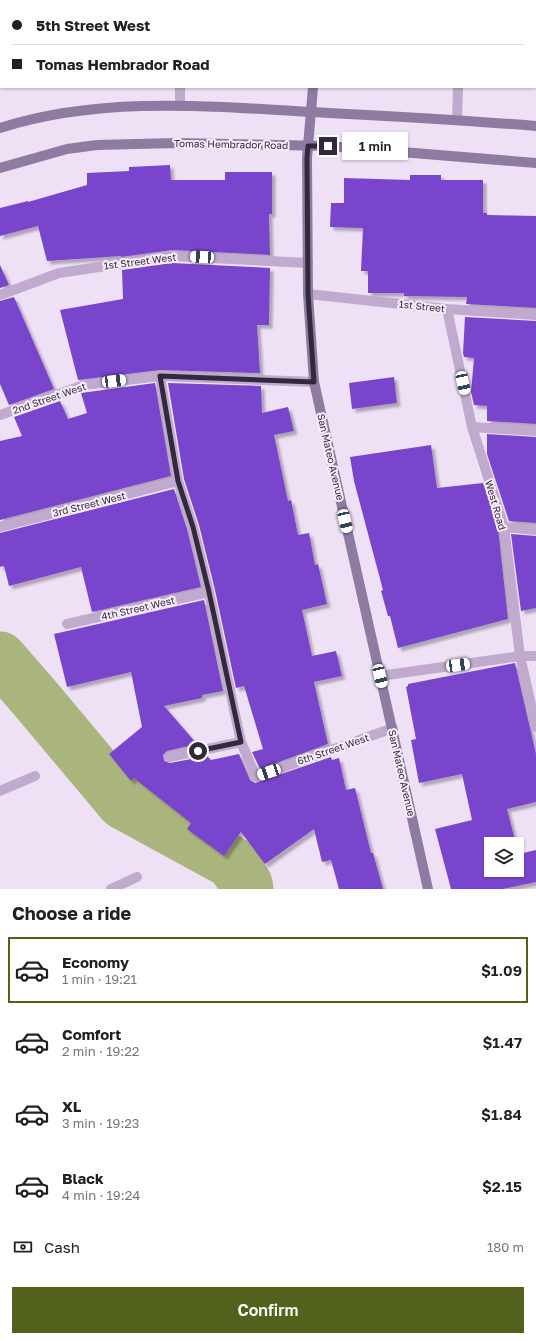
<!DOCTYPE html>
<html lang="en">
<head>
<meta charset="utf-8">
<style>
	body { margin:0; font-family:"Golos Text",sans-serif; background:#f2f2f2; color:#202124; height:100vh; display:flex; flex-direction:column; font-size:15px; white-space:nowrap }
	* { box-sizing:border-box; margin:0 }
	p { font-size:13px; color:#757577 }
	.icon { flex:none; width:22px; height:22px; fill:none; stroke:currentColor; stroke-width:2; stroke-linecap:round; stroke-linejoin:round }
	.map { position:relative; height:889px; overflow:hidden }
	.panel { display:flex; flex-direction:column; background:#fff; flex:1 }
	.panel>* { flex:none }
	.top-card { position:absolute; left:0px; top:0px; width:536px; height:88px; box-shadow:0 1px 3px #0004; display:grid; align-content:center; height:88px; padding:0 12px; background:#fff }
	.controls { position:absolute; left:484px; top:837px; display:grid; gap:8px }
	.controls a { display:grid; place-items:center; width:40px; height:40px; border-radius:0px; background:#fff; box-shadow:0 1px 3px #0004; font-size:20px }
	.end { position:absolute; width:18px; height:18px; margin:-9px; border:5px solid #322a3c; background:#fff; box-shadow:0 0 0 2px #fff }
	.from { border-radius:50% }
	.bubble { position:absolute; height:28px; border-radius:0px; background:#fff; box-shadow:0 1px 3px #0004; font-size:13px; font-weight:600; line-height:28px; text-align:center }
	.car { position:absolute; width:12px; height:24px; margin:-12px -6px; border-radius:5px; box-shadow:0 0 3px 1px #0007; background:linear-gradient(#fff 24%,#345 0 40%,#fff 0 76%,#345 0 86%,#fff 0) }
	.top-card b { display:flex; align-items:center; gap:14px; height:38px; font-size:15px }
	.top-card b+b { border-top:1px solid #e0e0e0 }
	.top-card i { width:10px; height:10px; background:#202124 }
	ul { padding:0; list-style:none }
	li { display:flex; align-items:center; gap:12px; height:66px; margin:0 8px 6px; padding:0 4px; border:2px solid transparent; border-radius:0px }
	li div { flex:1 }
	li b { display:block; font-size:15px }
	li em { font-style:normal; font-weight:600 }
	li.on { border-color:#52611c }
	li>.icon { width:36px; height:36px; stroke-width:1.5 }
	h2 { padding:0 12px; font-size:18px; line-height:48px }
	.pay { display:flex; align-items:center; gap:10px; height:44px; padding:0 12px; font-size:15px }
	.pay p { margin-inline-start:auto }
	.button { display:flex; gap:8px; margin-top:auto; padding:8px 12px }
	.button a { flex:1; height:46px; border-radius:0px; background:#52611c; color:#fff; font-size:16px; font-weight:600; line-height:46px; text-align:center }
	.map>svg:first-child { display:block }
	.lines { fill:none; stroke-linecap:round; stroke-linejoin:round }
	.river { stroke:#aab47d; stroke-width:53 }
	.building { fill:#7a45cd; filter:url(#shadow) }
	.street { stroke:#c0aace; stroke-width:10 }
	.secondary { stroke:#8f7ba2; stroke-width:10 }
	.route { stroke:#322a3c; stroke-width:5 }
	.labels { text-anchor:middle; stroke-width:4; stroke-linejoin:round; paint-order:stroke }
	.street-label { font-size:10px; fill:#322a3c; stroke:#f7edfc }
</style>
</head>
<body>
<div class="map">
<svg width="536" height="889" viewBox="0 0 536 889">
	<defs>
		<filter id="shadow"><feDropShadow dx="3.5" dy="3.5" stdDeviation="1" flood-color="#0004"/></filter>
	</defs>
	<rect width="100%" height="100%" fill="#eee0f5"/>
	<g class="lines">
		<path class="river" d="M0,658l34,39 89,106 110,60 13,21 1,5"/>
	</g>
	<path class="building" d="M170,165l1,15h54v-8h47v42h-3l1,41 -98,-5 -51,7v-1l-74,5 -9,-35 -38,10v-28l28,-7v1l59,-17v-12l42,-2v-4z
		M410,175h31v5h42v33h4v2l49,1v92l-70,-4 1,-7 -63,-1v-3h-36v-22h-7l2,-43 -33,-1 1,-24h13v-25l66,2z
		M172,263l98,5 -1,57h-12l3,48 -100,-3 -82,10 -18,-70 63,-11 -1,-29z
		M0,265l9,20 -9,3z
		M14,297l40,92 -45,16 -9,-21v-83z
		M465,317l71,4v103l-49,-3v-15l-13,-1 -3,-13 3,-34 -10,-1 -1,-4z
		M394,377l3,26 -45,6 -3,-26z
		M155,383l16,93 -171,44v-79l22,-5 -8,-19 46,-16 8,18 19,-6 -6,-20z
		M168,383l93,3 1,27 26,-6 6,24 -20,4 14,66 3,-1 7,35 11,-2 6,32 3,-1 9,40 -25,6 10,46 24,-5 6,25 -28,6 14,62 -68,25 -8,-17 11,-3 -19,-63 -8,2 -21,-98 -16,-65 -15,-46z
		M487,434l49,3v86l-27,-2 -22,-67z
		M431,445l6,43 46,-5 15,45 10,91 -110,29 -8,-32h-2l-7,-25 2,-1 -29,-109 -4,-24z
		M174,489l13,40 14,58 -109,25 -11,-45 -72,19 -5,-20 -4,1v-34z
		M511,534l25,2v72l-15,3z
		M204,600l19,91 -21,4v3l-38,8 33,38 -30,7 -4,4 1,6 6,2 37,-7 4,4 28,-6 11,26 5,3 76,-26 1,3 7,-2 7,32 9,-2 16,65h2l10,36h-44l-8,-29 -9,2 -8,-33 -49,35 -24,-32 -17,24 -37,-27 4,-6 -57,-45 -3,3 -22,-27 33,-27 -11,-55 -64,15 -13,-53z
		M515,663l21,91v48l-29,7 9,35h-25v26h26v-23l2,7 17,-4v32l-33,7h-52l-16,-60 37,-9 -10,-46 -43,9 -8,-43 5,-1 -10,-52 2,-1v-2z"/>
	<g class="lines">
		<path class="street" d="M182,1v-1
			M462,1v-1
			M535,21h1
			M180,106v-19
			M457,120l1,-33
			M308,294l139,15 89,6
			M0,295l59,-22 113,-17 136,7
			M447,309l25,118 32,100 16,129 16,71
			M160,376l18,105 15,46 16,65 32,150 15,35 137,-49
			M0,415l84,-30 76,-9 154,6
			M472,427l64,4
			M0,527l178,-46
			M504,527l32,3
			M67,624l142,-32
			M380,676l140,-20h16
			M169,757l72,-15
			M0,791l35,-15
			M111,889l26,-12"/>
		<path class="secondary" d="M323,1l1,-1
			M313,87l-6,71 1,136 6,88 114,507
			M0,128c100,-32 209,-22 312,-16 75,4 150,8 224,14
			M0,168l67,-19 30,-4 79,-2 152,3 208,17"/>
	</g>
	<g class="lines">
		<path class="route" d="M198,751l43,-9 -32,-150 -16,-65 -15,-46 -18,-105 154,6 -6,-88 -1,-136 1,-12h20"/>
	</g>
	<g class="labels">
		<g class="street-label">
			<text transform="translate(231 144) rotate(1)" y="4">Tomas Hembrador Road</text>
			<text transform="translate(140 261) rotate(-7)" y="4">1st Street West</text>
			<text transform="translate(422 306) rotate(6)" y="4">1st Street</text>
			<text transform="translate(49 398) rotate(-19)" y="4">2nd Street West</text>
			<text transform="translate(331 457) rotate(77)" y="4">San Mateo Avenue</text>
			<text transform="translate(89 504) rotate(-14)" y="4">3rd Street West</text>
			<text transform="translate(496 505) rotate(74)" y="4">West Road</text>
			<text transform="translate(138 608) rotate(-13)" y="4">4th Street West</text>
			<text transform="translate(333 749) rotate(-19)" y="4">6th Street West</text>
			<text transform="translate(402 773) rotate(77)" y="4">San Mateo Avenue</text>
		</g>
	</g>
</svg>
<div class="controls">
<a><svg class="icon" aria-label="layers" viewBox="0 0 24 24"><path d="M12 4l9 5-9 5-9-5zM3 14l9 5 9-5"/></svg></a>
</div>
<i class="end from" style="left:198px;top:751px"></i>
<i class="end" style="left:328px;top:146px"></i>
<div class="bubble" style="left:342px;top:132px;width:66px">1 min</div>
<i class="car" style="left:202px;top:257px;rotate:273deg"></i>
<i class="car" style="left:114px;top:381px;rotate:83deg"></i>
<i class="car" style="left:463px;top:383px;rotate:168deg"></i>
<i class="car" style="left:345px;top:521px;rotate:167deg"></i>
<i class="car" style="left:458px;top:665px;rotate:82deg"></i>
<i class="car" style="left:380px;top:676px;rotate:167deg"></i>
<i class="car" style="left:269px;top:772px;rotate:251deg"></i>
<div class="top-card">
<b><i class="from"></i>5th Street West</b>
<b><i></i>Tomas Hembrador Road</b>
</div>
</div>
<section class="panel">
<h2>Choose a ride</h2>
<ul>
<li class="on"><svg class="icon" aria-label="car" viewBox="0 0 24 24"><path d="M5 17H2v-5l4-1 3-4h7l3 4 3 1v5h-3M9 17h6M6 11h13"/><circle cx="7" cy="17" r="2"/><circle cx="17" cy="17" r="2"/></svg><div><b>Economy</b><p>1 min · 19:21</p></div><em>$1.09</em></li>
<li><svg class="icon" aria-label="car" viewBox="0 0 24 24"><path d="M5 17H2v-5l4-1 3-4h7l3 4 3 1v5h-3M9 17h6M6 11h13"/><circle cx="7" cy="17" r="2"/><circle cx="17" cy="17" r="2"/></svg><div><b>Comfort</b><p>2 min · 19:22</p></div><em>$1.47</em></li>
<li><svg class="icon" aria-label="car" viewBox="0 0 24 24"><path d="M5 17H2v-5l4-1 3-4h7l3 4 3 1v5h-3M9 17h6M6 11h13"/><circle cx="7" cy="17" r="2"/><circle cx="17" cy="17" r="2"/></svg><div><b>XL</b><p>3 min · 19:23</p></div><em>$1.84</em></li>
<li><svg class="icon" aria-label="car" viewBox="0 0 24 24"><path d="M5 17H2v-5l4-1 3-4h7l3 4 3 1v5h-3M9 17h6M6 11h13"/><circle cx="7" cy="17" r="2"/><circle cx="17" cy="17" r="2"/></svg><div><b>Black</b><p>4 min · 19:24</p></div><em>$2.15</em></li>
</ul>
<div class="pay"><svg class="icon" aria-label="cash" viewBox="0 0 24 24"><path d="M3 7h18v10H3z"/><circle cx="12" cy="12" r="2"/></svg>Cash<p>180 m</p></div>
<div class="button"><a>Confirm</a></div>
</section>
</body>
</html>
